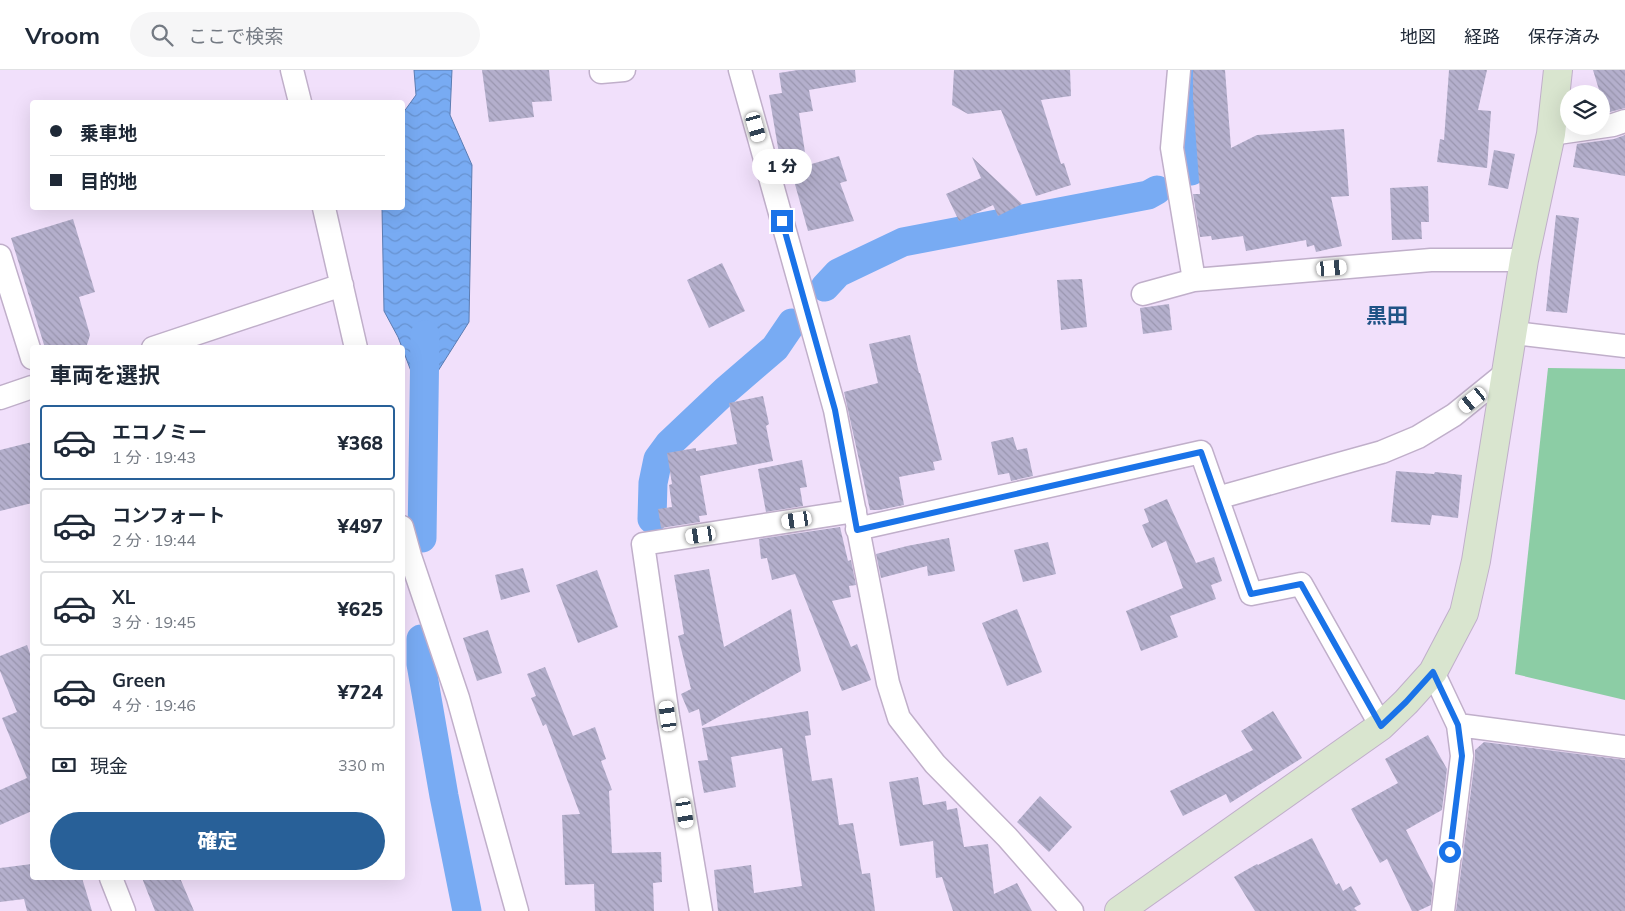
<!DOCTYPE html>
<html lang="ja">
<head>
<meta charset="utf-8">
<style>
	body { margin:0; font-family:Mulish,"Noto Sans JP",sans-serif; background:#f6f6f7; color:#1f2937; height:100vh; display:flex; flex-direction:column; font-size:19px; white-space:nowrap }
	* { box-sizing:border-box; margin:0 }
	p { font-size:16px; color:#747a83 }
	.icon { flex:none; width:28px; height:28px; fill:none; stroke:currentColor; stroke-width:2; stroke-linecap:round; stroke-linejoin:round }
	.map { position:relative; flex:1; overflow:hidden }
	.sheet { position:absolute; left:30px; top:275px; width:375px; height:535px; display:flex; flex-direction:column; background:#fff; border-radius:5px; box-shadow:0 5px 20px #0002 }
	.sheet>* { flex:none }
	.guide { position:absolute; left:30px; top:30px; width:375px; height:110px; border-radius:5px; box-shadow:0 5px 20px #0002; display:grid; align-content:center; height:110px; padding:0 20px; background:#fff }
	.buttons { position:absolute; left:1560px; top:15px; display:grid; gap:10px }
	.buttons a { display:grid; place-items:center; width:50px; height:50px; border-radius:50%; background:#fff; box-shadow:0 5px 20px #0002; font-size:25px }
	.end { position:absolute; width:22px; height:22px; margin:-11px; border:6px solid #1a73e8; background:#fff; box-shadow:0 0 0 2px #fff }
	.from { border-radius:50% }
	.bubble { position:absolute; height:35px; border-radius:18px; background:#fff; box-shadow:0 5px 20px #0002; font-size:16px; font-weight:800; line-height:35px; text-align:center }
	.car { position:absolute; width:15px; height:30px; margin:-15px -8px; border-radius:6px; box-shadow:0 0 4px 1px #0007; background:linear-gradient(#fff 24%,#345 0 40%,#fff 0 76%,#345 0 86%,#fff 0) }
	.guide b { display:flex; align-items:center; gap:18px; height:48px; font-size:19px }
	.guide b+b { border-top:1px solid #e0e1e3 }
	.guide i { width:12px; height:12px; background:#1f2937 }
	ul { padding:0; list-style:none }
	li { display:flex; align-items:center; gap:15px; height:75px; margin:0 10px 8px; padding:0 10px; border:2px solid #e0e1e3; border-radius:5px }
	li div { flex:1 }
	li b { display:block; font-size:19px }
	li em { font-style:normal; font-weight:800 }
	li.current { border-color:#286098 }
	li>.icon { width:45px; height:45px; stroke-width:1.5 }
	h2 { padding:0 20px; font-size:22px; line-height:60px }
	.pay { display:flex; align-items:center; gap:12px; height:55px; padding:0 20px; font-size:19px }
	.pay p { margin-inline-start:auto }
	.primary-button { display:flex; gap:10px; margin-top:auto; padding:10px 20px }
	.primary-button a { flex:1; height:58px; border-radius:30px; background:#286098; color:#fff; font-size:20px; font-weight:800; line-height:58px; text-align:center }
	header { display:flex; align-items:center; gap:30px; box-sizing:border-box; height:70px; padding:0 25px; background:#fff; border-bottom:1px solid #e0e1e3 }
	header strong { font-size:24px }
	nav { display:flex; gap:28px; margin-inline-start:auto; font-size:18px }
	.search { width:350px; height:45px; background:#f6f6f7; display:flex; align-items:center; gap:12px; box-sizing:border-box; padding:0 18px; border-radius:28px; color:#747a83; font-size:19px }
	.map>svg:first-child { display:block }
	.pitch { fill:#8ccda5 }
	.water { fill:url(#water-waves); stroke:#5b7cb2 }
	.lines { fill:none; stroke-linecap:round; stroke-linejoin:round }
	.canal { stroke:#78abf3; stroke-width:29 }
	.building { fill:url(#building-back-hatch) }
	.street-casing { stroke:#c0afca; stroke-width:25 }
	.secondary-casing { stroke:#c0afca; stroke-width:30 }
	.street { stroke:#fff; stroke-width:22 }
	.secondary { stroke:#d9e5cf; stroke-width:28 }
	.route { stroke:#1a73e8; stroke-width:6 }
	.labels { text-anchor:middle; stroke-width:5; stroke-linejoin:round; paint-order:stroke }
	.quarter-label { font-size:21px; font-weight:bold; fill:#205386; stroke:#f1e0fb }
</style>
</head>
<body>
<header>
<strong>Vroom</strong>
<div class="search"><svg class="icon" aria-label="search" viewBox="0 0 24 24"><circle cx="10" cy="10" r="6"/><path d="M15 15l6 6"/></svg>ここで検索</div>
<nav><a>地図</a><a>経路</a><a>保存済み</a></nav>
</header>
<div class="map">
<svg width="1625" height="841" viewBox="0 0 1625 841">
	<defs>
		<pattern id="water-waves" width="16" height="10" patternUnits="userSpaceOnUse" patternTransform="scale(1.25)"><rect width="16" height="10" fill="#78abf3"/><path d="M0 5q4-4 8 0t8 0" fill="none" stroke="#6792d0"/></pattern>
		<pattern id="building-back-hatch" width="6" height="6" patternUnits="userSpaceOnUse" patternTransform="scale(1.25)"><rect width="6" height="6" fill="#b4afcc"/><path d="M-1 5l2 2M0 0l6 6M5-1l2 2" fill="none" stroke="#9a96af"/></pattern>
	</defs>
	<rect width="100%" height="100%" fill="#f1e0fb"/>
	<path class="pitch" d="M1548,298l77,1v331l-110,-26z"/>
	<path class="water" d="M414,0h38l-2,45 22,50 -3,157 -31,49 -24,8 -16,-42 -14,-26 -2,-103h20l1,-95 13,-18z"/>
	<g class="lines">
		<path class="canal" d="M1187,1v41l4,59
			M825,217l13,-14 65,-31 245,-47 9,-5
			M652,449l1,-36 5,-24 11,-15 56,-53 50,-43 17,-25
			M422,468l3,-203
			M421,569v25l23,132 23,115"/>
	</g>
	<path class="building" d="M482,0h67l3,31 -20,1 2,15 -45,5z
		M798,0h57l1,12 -47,8 4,21 -14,2 7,46 -25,6 -12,-70 13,-2 -3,-20z
		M954,0h116l1,26 -30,4 20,64 3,-1 7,22 -35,11 -35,-86 -33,4 -16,-9z
		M1193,0h32l6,78 26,-13 87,-6 5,67 -18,1 11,49 -26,6 -2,-7 -7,2 -1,-7 -60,11 -3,-15 -31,4 -1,-4 -11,1 -7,-43h7l-7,-95z
		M1449,0h38l-9,40 13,1 -4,57 -50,-6 3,-23 4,1z
		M1593,0h32v38l-19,5z
		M1625,65v41l-52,-9 4,-23 37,-5z
		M1494,80l21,4 -7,35 -20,-4z
		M839,86l8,25 -7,2 14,38 -46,10 -17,-61z
		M972,87l18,17 32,30 -24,12 -5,-11 -34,16 -13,-27 35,-16z
		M1428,116l1,36h-8l1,17 -30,1 -2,-52z
		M1556,145l23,3 -12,95 -21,-2z
		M73,149l22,73 -16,5 11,38 -4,13h-41l-34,-110z
		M722,193l23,48 -36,17 -22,-48z
		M1082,209l5,48 -26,3 -4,-50z
		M1169,234l3,26 -29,4 -3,-26z
		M910,265l9,38h1l22,87 -9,2 2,8 -36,7 5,28 -25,5h-9l-26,-118 34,-9 -9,-39z
		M763,326l6,28 -3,2 7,35 -73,15 7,39 -8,1 1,6 -39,6 -3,-19 14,-2 -3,-22 3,-1 -5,-31 29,-5v3l41,-7 -8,-41z
		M1013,367l4,13 10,-2 6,28 -22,5 -2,-8 -11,2 -7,-33z
		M32,372v61l-32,8v-61z
		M802,390l5,27 -7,1 3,18 -37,6 -8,-43z
		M1396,401l38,3 1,-2 27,3 -4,43 -26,-3 -2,10 -39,-3z
		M1167,429l29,64 18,-6 8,24 -11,4 5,14 -46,17 8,21 -37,14 -15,-40 57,-23 -17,-47 -14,7 -10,-23 7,-3 -5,-13z
		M840,457l8,34 3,-1 5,25 -7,1 2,11 -19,4 19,46 6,-3 14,36 -29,11 -47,-117 -23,6 -5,-22 -6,1 -2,-20z
		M949,468l6,33 -27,5 -1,-10 -46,12 -5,-24 31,-8z
		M1048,472l8,32 -33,8 -9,-32z
		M523,498l7,24 -29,8 -6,-25z
		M709,499l15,78 67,-38 10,62 -99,55 -3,-17 -10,4 -8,-19 10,-5 -13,-53 6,-2 -10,-59z
		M597,500l21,57 -40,16 -22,-58z
		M1017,539l25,63 -35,14 -25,-63z
		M488,560l14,43 -25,8 -14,-43z
		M27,575l5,14v152l-32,14v-35l27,-12 -25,-60 15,-6 -17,-41v-15z
		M545,597l28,69 22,-9 11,32 -5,2 11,29 -3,1 3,62 49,-1 1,30 -9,1 1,28h-59l-1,-27 -29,1 -3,-70 18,-1 -34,-90 -3,2 -12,-28 5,-2 -9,-22z
		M808,641l3,24 -6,1 7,45 20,-3 7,47 14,-2 9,51 8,-1 5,38h-157l-4,-41 37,-5 3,28 48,-7 -20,-138 -51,9 5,30 -32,6 -6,-32 10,-1 -6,-32z
		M1273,641l29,47 -72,45 -4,-9 -43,22 -13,-25 83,-41 -12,-19z
		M1428,665l19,34 -5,41 -36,20 27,53 -2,22 -13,6h-6l-25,-52 -7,4 -29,-54 47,-26 -13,-24z
		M1484,672l141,18v151h-169l19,-153v-8z
		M918,707l5,28 23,-4 1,9 10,-2 7,39 24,-3 6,50 23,-11 15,28h-79l-11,-34 -6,1 -3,-37 -33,5 -11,-64z
		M1040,726l32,31 -23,25 -32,-30z
		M1312,768l24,47 3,-2 4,8 8,-5 10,18 -7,4 3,3h-102l-21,-34 23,-13 1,1z
		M32,794v14h50l10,33h-65l-3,-12 -24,3v-34z
		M142,808h38l14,33h-39z"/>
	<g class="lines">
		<defs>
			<path id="street" d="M292,0l8,32
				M601,0v2l23,-2
				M740,0l95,340 53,273 11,35 36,46 72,73 65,74
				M1179,0l-7,78 22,132 237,-20h93
				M1551,64l62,-9 12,-4
				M324,138l32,140
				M0,186l32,102
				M1143,224l51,-14
				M1514,263l111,13
				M153,278l189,-63
				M0,328l32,-11
				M1217,428l165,-46 36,-15 36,-22 53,-43
				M402,457l8,29 48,142 59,213
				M857,459l344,-77 50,142 50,-10 80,142
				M1433,602l25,53 4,31 -19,155
				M1458,655l167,22
				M111,808l13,33
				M701,841l-33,-195 -25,-172 212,-33"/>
			<path id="secondary" d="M1119,841l262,-185 25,-24 27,-30 31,-59 12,-52 48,-301 27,-126 7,-64"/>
		</defs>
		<use href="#street" class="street-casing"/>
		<use href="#secondary" class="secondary-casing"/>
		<use href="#street" class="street"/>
		<use href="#secondary" class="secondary"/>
	</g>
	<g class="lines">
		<path class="route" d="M782,151l53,189 22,120 344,-78 50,142 50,-10 80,142 25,-24 27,-30 25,53 4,31 -12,96"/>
	</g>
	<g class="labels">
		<g class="quarter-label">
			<text x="1387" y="253">黒田</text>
		</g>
	</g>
</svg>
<div class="buttons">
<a><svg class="icon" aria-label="layers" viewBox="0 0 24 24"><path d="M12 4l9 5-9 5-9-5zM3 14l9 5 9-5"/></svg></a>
</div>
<i class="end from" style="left:1450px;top:782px"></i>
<i class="end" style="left:782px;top:151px"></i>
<div class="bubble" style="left:752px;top:79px;width:60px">1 分</div>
<i class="car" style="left:756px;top:57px;rotate:164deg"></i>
<i class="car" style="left:1332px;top:198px;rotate:85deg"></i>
<i class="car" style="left:1473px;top:330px;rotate:231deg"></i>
<i class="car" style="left:797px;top:450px;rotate:261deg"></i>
<i class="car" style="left:701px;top:465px;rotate:261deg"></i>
<i class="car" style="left:668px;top:646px;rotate:352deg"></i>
<i class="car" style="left:685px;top:743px;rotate:171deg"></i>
<div class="guide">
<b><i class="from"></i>乗車地</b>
<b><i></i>目的地</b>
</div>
<section class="sheet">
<h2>車両を選択</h2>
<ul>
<li class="current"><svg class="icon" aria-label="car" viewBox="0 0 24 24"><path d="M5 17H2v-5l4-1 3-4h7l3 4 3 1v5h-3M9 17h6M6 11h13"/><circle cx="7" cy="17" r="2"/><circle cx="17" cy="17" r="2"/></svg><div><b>エコノミー</b><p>1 分 · 19:43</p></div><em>¥368</em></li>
<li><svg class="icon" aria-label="car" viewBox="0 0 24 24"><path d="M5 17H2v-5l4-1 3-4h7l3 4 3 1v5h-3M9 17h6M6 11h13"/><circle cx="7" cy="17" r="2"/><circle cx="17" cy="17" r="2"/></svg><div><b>コンフォート</b><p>2 分 · 19:44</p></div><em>¥497</em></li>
<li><svg class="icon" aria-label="car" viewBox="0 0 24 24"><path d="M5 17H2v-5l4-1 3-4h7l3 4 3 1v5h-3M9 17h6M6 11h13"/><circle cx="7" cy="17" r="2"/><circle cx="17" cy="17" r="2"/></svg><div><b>XL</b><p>3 分 · 19:45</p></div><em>¥625</em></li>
<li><svg class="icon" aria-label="car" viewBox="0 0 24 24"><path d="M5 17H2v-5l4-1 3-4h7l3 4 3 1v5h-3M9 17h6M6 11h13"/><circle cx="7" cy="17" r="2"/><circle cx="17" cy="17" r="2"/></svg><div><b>Green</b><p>4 分 · 19:46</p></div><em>¥724</em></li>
</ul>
<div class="pay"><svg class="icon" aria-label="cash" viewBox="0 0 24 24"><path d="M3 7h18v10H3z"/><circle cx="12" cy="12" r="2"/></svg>現金<p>330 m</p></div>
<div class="primary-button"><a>確定</a></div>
</section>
</div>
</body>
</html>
